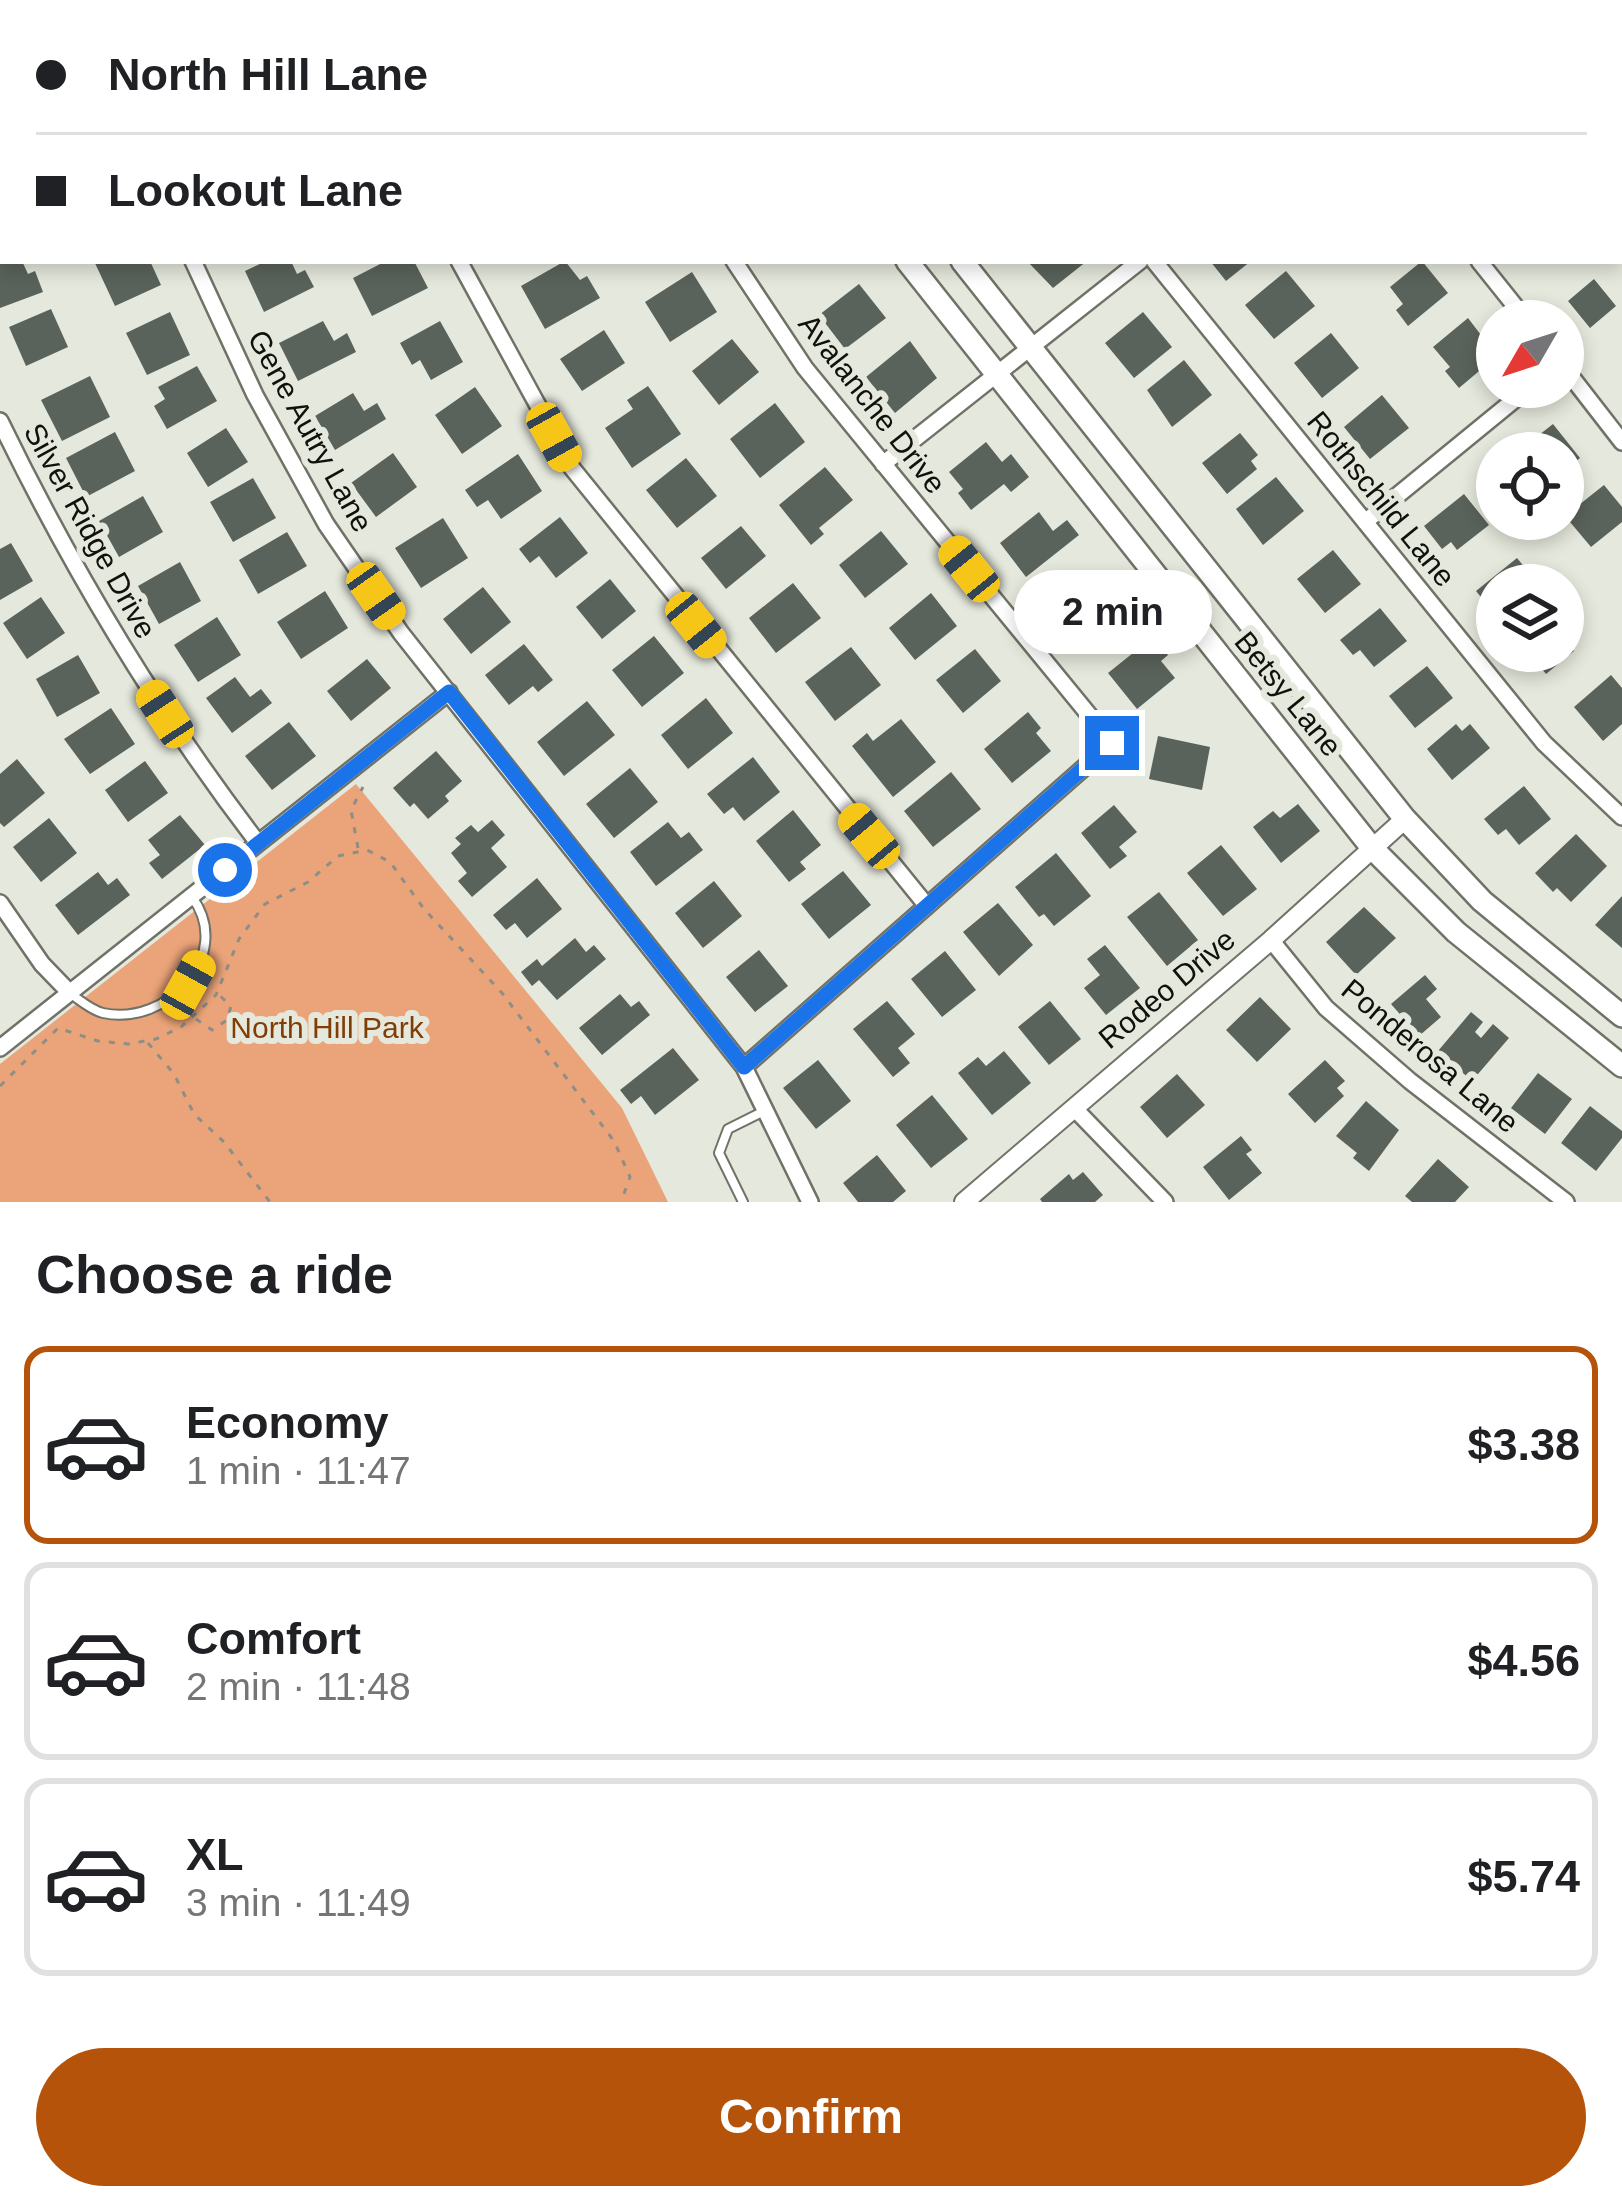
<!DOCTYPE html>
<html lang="en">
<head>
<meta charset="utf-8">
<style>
	body { margin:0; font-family:Helvetica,sans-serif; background:#f6f6f6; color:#202124; height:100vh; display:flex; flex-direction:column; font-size:45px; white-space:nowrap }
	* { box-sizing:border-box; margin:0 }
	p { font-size:39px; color:#757577 }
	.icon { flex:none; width:66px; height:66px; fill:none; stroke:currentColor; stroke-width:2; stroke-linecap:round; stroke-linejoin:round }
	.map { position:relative; height:1202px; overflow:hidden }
	.drawer { display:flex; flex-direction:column; background:#fff; flex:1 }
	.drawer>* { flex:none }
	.hud { position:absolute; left:0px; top:0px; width:1623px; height:264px; box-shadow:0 6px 18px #0003; display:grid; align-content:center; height:264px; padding:0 36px; background:#fff }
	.needle { width:78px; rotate:231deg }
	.buttons { position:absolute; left:1476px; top:300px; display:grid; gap:24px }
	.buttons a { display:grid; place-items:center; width:108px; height:108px; border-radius:50%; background:#fff; box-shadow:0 6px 18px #0003; font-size:60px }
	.end { position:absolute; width:54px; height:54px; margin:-27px; border:15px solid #1a73e8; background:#fff; box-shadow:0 0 0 6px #fff }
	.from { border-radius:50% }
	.bubble { position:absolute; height:84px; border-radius:42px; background:#fff; box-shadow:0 6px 18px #0003; font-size:39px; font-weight:700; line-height:84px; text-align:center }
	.car { position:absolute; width:36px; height:72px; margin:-36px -18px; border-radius:15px; box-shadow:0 0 9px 3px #0007; background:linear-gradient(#f5c518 24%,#345 0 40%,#f5c518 0 76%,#345 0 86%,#f5c518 0) }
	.hud b { display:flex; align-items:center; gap:42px; height:114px; font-size:45px }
	.hud b+b { border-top:3px solid #e0e0e0 }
	.hud i { width:30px; height:30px; background:#202124 }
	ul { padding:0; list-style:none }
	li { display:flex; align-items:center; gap:36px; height:198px; margin:0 24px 18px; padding:0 12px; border:6px solid #e0e0e0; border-radius:24px }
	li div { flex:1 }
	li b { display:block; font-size:45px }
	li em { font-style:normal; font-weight:700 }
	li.active { border-color:#b45309 }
	li>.icon { width:108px; height:108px; stroke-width:1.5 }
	h2 { padding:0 36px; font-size:54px; line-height:144px }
	.button { display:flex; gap:24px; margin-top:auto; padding:24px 36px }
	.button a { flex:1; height:138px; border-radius:72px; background:#b45309; color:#fff; font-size:48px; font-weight:700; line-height:138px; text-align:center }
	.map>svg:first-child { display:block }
	.green { fill:#eba479 }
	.building { fill:#5a635b }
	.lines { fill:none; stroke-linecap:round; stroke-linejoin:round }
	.service-casing { stroke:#707267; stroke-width:12 }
	.minor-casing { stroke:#707267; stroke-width:20 }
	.tertiary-casing { stroke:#707267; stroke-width:22 }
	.secondary-casing { stroke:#707267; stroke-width:26 }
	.path { stroke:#8d8e86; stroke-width:3; stroke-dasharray:6 9; stroke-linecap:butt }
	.service { stroke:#fff; stroke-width:8 }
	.minor { stroke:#fff; stroke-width:15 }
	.tertiary { stroke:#fff; stroke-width:18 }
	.secondary { stroke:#fff; stroke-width:21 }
	.route { stroke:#1a73e8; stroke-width:15 }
	.labels { text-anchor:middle; stroke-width:12; stroke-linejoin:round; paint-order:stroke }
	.street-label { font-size:30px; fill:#10100c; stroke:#e5e8dc }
	.park-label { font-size:30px; fill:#823d05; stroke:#e5e8dc }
</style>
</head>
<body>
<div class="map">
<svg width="1622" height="1202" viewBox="0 0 1622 1202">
	<rect width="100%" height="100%" fill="#e5e8dc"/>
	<path class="green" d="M356,784l266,324 46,94h-668v-138z"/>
	<path class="building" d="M0,261h22l6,13 7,-3 8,21 -43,16z
		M94,261h56l11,24 -46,21z
		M266,261h25l6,13 8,-4 9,17 -50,25 -19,-41z
		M386,261h28l14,27 -56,28 -19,-38z
		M565,261l15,19 7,-4 13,22 -55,31 -24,-43z
		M1027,261h60l-34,27z
		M1210,261h41l-25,20z
		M1422,261l26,32 -40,33 -12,-16 7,-6 -13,-17z
		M1286,271l29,35 -41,33 -29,-34z
		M692,272l25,40 -47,30 -25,-40z
		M1594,279l22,27 -26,22 -22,-27z
		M859,284l27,34 -41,31 -26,-34z
		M51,309l17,38 -42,19 -17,-39z
		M170,312l20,43 -43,20 -21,-42z
		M1143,312l29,35 -38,31 -29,-35z
		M1468,318l29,38 -38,32 -14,-17 5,-4 -17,-20z
		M323,321l11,20 13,-8 9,19 -58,29 -19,-38z
		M440,321l23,41 -32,18 -11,-20 -8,5 -12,-22z
		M604,330l21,33 -43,28 -22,-32z
		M1331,333l28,35 -37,30 -28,-35z
		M732,339l27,33 -40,33 -27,-34z
		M910,341l27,37 -42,35 -29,-36z
		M1184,360l28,35 -40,32 -25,-37z
		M197,366l20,35 -50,28 -13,-23 11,-7 -7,-12z
		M90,376l20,41 -48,24 -21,-41z
		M648,386l33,48 -49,34 -27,-40 28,-19 -6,-9z
		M475,387l27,39 -40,28 -27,-39z
		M353,393l11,18 13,-8 9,16 -51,31 -20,-34z
		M1382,395l27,33 -39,31 -26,-32z
		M775,403l30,39 -45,36 -30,-39z
		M1553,424l27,34 -17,14v-19h-47z
		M226,428l22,34 -40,25 -21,-34z
		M115,432l20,39 -49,26 -20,-39z
		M1240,433l18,22 -7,6 6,8 -30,25 -25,-31z
		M986,442l16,20 9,-8 18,23 -18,15 -7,-8 -33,26 -13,-17 5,-4 -14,-17z
		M393,453l24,34 -41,30 -25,-34z
		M518,454l24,37 -41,28 -13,-19 -11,7 -12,-17z
		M686,458l31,38 -40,32 -31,-38z
		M825,467l28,33 -34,28 5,6 -13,11 -32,-40z
		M1276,477l28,34 -41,34 -27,-36z
		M253,478l23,40 -43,24 -23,-40z
		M1604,485l18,22v15l-31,25 -26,-31z
		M1464,494l25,31 -32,25 -6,-8 -9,7 -18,-23z
		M143,496l20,36 -44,25 -20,-36z
		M1039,512l14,19 14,-11 12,15 -53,42 -26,-34z
		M560,517l28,36 -32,25 -17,-22 -9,7 -11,-14z
		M443,518l25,40 -47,30 -26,-40z
		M741,526l25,30 -40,33 -25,-31z
		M881,531l27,33 -43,34 -26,-33z
		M287,532l20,34 -49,28 -19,-34z
		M11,543l22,38 -33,19v-51z
		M1333,550l28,34 -36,29 -28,-34z
		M1517,558l22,27h-42v32l-21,-26z
		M180,562l21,39 -42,23 -21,-38z
		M610,579l26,32 -34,28 -26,-32z
		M793,583l28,35 -45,35 -27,-35z
		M483,587l28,35 -40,32 -28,-35z
		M325,591l23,37 -47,31 -24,-37z
		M1092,591l26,32 -32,27 -26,-33z
		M931,593l26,33 -42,34 -26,-32z
		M41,597l24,36 -38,26 -24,-36z
		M1380,608l27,33 -33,26 -14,-17 -7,5 -13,-15z
		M217,617l24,38 -43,27 -24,-37z
		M654,636l30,37 -42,34 -30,-37z
		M1153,637l15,18 -7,6 14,17 -38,31 -29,-36z
		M1563,637l11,14 -28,23 -18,-23h35z
		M524,644l29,36 -15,12 -5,-6 -24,19 -24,-30z
		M851,647l30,38 -46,36 -30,-39z
		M975,649l26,32 -38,32 -27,-33z
		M78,655l22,38 -43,24 -21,-38z
		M367,659l24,29 -40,33 -24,-30z
		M1427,666l26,32 -38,30 -26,-32z
		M1611,675l11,13v36l-19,17 -29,-34z
		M235,677l15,20 11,-8 11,14 -40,30 -26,-35z
		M706,698l27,35 -45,36 -27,-34z
		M587,701l28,34 -51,41 -27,-34z
		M111,708l24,36 -45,30 -26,-35z
		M1028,712l13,16 -5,5 15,18 -39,32 -28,-34z
		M901,719l35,43 -43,35 -41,-51 15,-13 6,8z
		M289,722l27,34 -44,34 -27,-34z
		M1456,724l6,7 8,-7 20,24 -38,32 -25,-31z
		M1158,736l52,11 -8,43 -53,-11z
		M436,751l26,30 -17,15 4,5 -21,18 -14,-16 -4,4 -17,-19z
		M753,757l27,35 -36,29 -11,-14 -9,7 -17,-20z
		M17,759l28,34 -41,34 -4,-4v-49z
		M145,761l23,32 -40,29 -23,-32z
		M630,768l28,34 -44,36 -28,-34z
		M951,772l30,37 -48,38 -29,-36z
		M1524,786l27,33 -32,26 -13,-16 -8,6 -14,-16z
		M1298,804l22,27 -39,32 -28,-36 20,-16 7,7z
		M1114,805l23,27 -18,15 8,9 -17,13 -29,-36z
		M793,810l28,35 -21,17 6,7 -17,13 -33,-41z
		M180,815l25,30 -43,34 -13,-16 11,-8 -12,-15z
		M49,818l28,35 -36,29 -28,-35z
		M492,820l13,15 -14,13 16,19 -35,30 -14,-16 9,-8 -16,-20 10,-9 -6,-6 16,-13 7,7z
		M668,822l13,16 8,-6 14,18 -47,36 -26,-34z
		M1576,834l31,32 -36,36 -14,-14 -4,4 -18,-19z
		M1221,845l36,44 -34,27 -36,-43z
		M1056,853l35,43 -37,30 -10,-12 -5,3 -24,-30z
		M843,871l28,34 -42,34 -28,-35z
		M98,872l10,13 9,-7 13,17 -52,40 -23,-30z
		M537,878l25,31 -35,29 -12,-15 -9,7 -13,-15z
		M714,881l28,35 -39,32 -28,-35z
		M1159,892l39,48 -31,26 -40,-49z
		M1622,896v52l-27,-23z
		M998,903l35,42 -34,31 -36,-44z
		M1364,907l32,31 -40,37 -30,-33z
		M575,938l11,14 8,-7 12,14 -49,41 -18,-20 -7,6 -11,-14 16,-13 5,7z
		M1105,945l35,43 -34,27 -22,-27 16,-13 -13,-16z
		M759,950l29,36 -33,26 -29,-35z
		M945,951l31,39 -34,27 -31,-38z
		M1425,975l12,14 -11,10 15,18 -22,19 -28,-32z
		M620,994l11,13 8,-6 11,14 -48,40 -23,-27z
		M1260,997l31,32 -34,33 -31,-32z
		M887,1001l28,33 -17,14 12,15 -17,14 -40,-48z
		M1050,1001l31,38 -32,26 -31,-38z
		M1471,1012l12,10 -8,10 6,6 12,-14 16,14 -37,43 -34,-30z
		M673,1048l26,32 -44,35 -14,-19 -10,8 -11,-14z
		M1004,1051l27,32 -39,32 -34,-42 20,-16 8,9z
		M818,1060l33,41 -35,28 -33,-41z
		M1325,1060l20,21 -8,7 7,8 -29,27 -27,-29z
		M1538,1073l34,26 -27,35 -34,-26z
		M1177,1074l28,31 -38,33 -27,-31z
		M932,1095l36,44 -37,29 -35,-43z
		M1366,1101l33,29 -30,41 -16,-13 4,-5 -21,-17z
		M1590,1106l32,25v7l-26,33 -35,-28z
		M1241,1136l11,14 -6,4 16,19 -33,27 -26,-33z
		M877,1155l29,36 -13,11h-35l-15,-19z
		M1438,1159l31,28 -14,15h-43l-7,-6z
		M1083,1172l20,23 -8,7h-53l-2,-3 29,-25 4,6z"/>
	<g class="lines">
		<defs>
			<path id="service" d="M71,994c10,7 20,16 32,19 64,14 132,-58 89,-116
				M743,1202l-24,-49 9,-24 36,-18"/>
			<path id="minor" d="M361,0l1,3
				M615,0l1,3
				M983,0l2,3
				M1271,0l1,3
				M176,3l4,-3
				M1541,3l2,-3
				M0,140l3,-3
				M193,261l62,134 71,129 75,109 343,434 66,135
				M459,261l113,207 355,438
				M734,261l71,107 307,375 -368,324
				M1154,261l390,482 78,74
				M1479,261l48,60
				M1563,366l59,76
				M0,421c72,149 157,290 258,422
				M883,464l257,-203
				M1365,522l165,-135
				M0,903l42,61 28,29
				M1271,940l55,68 84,73 156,121
				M0,1048l449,-356
				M1074,1108l91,94"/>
			<path id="tertiary" d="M964,1202l307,-262 134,-121"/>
			<path id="secondary" d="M768,0l1,3
				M813,0l1,3
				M907,261l465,587 84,84 166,134
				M962,261l443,558 77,82 140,115"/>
		</defs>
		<use href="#service" class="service-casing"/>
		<use href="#minor" class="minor-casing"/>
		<use href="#tertiary" class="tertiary-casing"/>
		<use href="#secondary" class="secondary-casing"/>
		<path class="path" d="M358,848l-7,-38 12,-23
			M196,1019l16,11 15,-10 4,-14 -14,-13
			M148,1043l26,31 20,40 30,28 46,60
			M0,1086l58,-58 40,13 30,3 28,-5 25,-12 35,-32 23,-56 26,-35 43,-22 30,-26 29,-6 23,12 34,47 78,84 112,148 16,36 -9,25"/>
		<use href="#service" class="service"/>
		<use href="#minor" class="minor"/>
		<use href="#tertiary" class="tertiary"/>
		<use href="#secondary" class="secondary"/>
	</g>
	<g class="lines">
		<path class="route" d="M225,870l224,-178 295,375 368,-324"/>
	</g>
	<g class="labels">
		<g class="street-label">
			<text transform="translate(872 404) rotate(52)" y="10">Avalanche Drive</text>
			<text transform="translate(310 431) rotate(61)" y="10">Gene Autry Lane</text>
			<text transform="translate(1381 499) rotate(51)" y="10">Rothschild Lane</text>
			<text transform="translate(90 531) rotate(61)" y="10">Silver Ridge Drive</text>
			<text transform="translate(1288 694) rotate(51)" y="10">Betsy Lane</text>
			<text transform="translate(1167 989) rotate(-40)" y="10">Rodeo Drive</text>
			<text transform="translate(1430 1056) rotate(40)" y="10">Ponderosa Lane</text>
		</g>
		<g class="park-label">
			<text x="327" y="1038">North Hill Park</text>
		</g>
	</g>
</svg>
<div class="buttons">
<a><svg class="needle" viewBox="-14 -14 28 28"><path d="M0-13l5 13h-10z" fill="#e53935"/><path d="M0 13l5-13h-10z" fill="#757577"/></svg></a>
<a><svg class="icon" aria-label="locate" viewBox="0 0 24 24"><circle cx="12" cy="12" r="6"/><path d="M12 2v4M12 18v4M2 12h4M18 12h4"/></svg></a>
<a><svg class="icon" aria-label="layers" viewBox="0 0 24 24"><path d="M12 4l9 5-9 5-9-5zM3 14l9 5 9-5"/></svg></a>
</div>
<i class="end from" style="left:225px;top:870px"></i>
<i class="end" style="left:1112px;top:743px"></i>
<div class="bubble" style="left:1014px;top:570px;width:198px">2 min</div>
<i class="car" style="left:554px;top:437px;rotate:151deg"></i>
<i class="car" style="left:969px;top:569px;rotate:321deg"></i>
<i class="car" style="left:376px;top:596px;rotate:145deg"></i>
<i class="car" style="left:696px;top:625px;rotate:141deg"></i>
<i class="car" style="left:165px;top:714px;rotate:327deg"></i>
<i class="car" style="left:869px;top:836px;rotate:320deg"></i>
<i class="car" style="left:188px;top:985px;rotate:29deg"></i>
<div class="hud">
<b><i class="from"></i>North Hill Lane</b>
<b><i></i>Lookout Lane</b>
</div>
</div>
<section class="drawer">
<h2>Choose a ride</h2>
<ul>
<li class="active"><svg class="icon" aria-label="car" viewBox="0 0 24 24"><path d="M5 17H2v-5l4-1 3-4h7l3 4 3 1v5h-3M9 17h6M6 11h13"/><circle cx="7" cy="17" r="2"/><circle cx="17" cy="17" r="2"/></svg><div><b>Economy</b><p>1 min · 11:47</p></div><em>$3.38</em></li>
<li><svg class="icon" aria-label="car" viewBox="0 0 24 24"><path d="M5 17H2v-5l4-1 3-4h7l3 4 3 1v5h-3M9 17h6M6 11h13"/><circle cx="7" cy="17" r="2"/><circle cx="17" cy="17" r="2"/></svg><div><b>Comfort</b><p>2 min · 11:48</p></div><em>$4.56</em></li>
<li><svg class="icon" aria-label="car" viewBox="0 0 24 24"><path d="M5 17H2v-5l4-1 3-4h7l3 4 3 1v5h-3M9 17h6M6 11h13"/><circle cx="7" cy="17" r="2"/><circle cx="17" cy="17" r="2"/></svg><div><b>XL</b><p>3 min · 11:49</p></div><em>$5.74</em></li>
</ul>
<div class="button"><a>Confirm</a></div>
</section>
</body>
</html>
